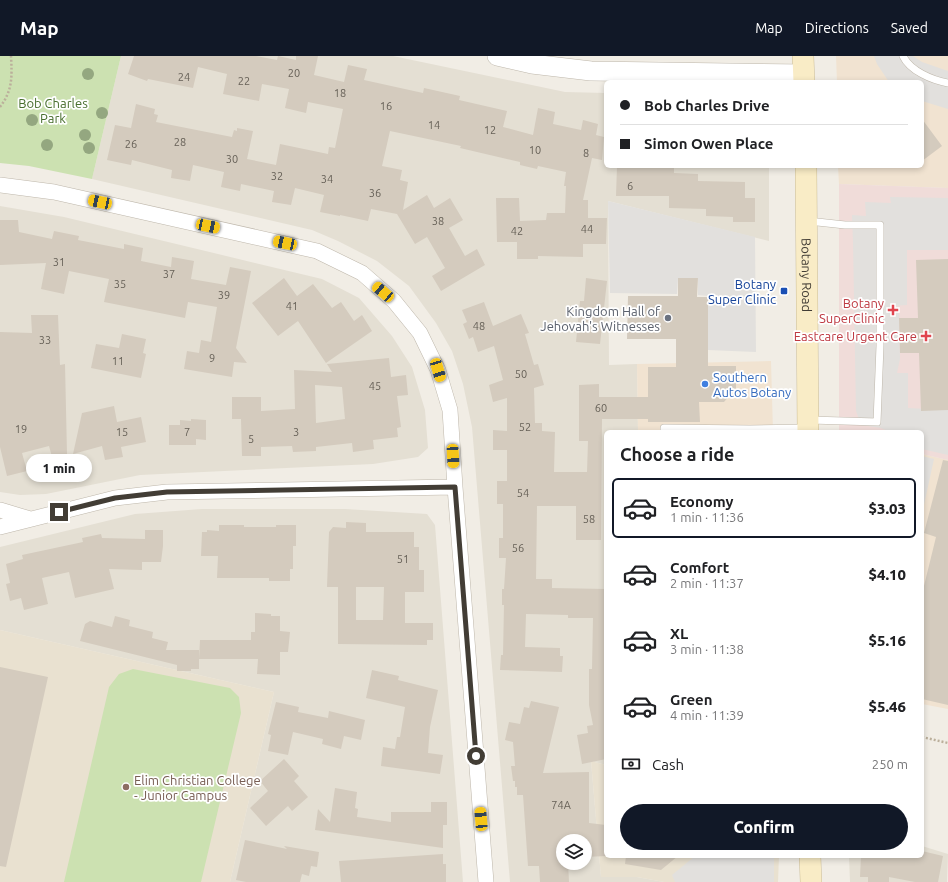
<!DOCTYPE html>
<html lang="en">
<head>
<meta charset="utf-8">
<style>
	body { margin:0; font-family:Ubuntu,sans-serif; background:#f2f2f2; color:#202124; height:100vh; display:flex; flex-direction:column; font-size:15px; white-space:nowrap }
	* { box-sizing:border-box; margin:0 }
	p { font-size:13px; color:#757577 }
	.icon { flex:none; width:22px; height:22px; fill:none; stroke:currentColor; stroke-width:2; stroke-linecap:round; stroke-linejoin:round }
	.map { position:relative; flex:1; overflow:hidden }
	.details { position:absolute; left:604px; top:374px; width:320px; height:428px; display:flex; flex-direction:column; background:#fff; border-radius:6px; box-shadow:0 2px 6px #0003 }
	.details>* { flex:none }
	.banner { position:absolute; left:604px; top:24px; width:320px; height:88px; border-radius:6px; box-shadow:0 2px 6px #0003; display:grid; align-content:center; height:88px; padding:0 16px; background:#fff }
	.buttons { position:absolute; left:556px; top:778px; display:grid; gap:8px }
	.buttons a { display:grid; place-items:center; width:36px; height:36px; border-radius:50%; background:#fff; box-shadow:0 2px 6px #0003; font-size:20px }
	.end { position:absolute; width:18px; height:18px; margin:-9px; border:5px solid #423d35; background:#fff; box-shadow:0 0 0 2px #fff }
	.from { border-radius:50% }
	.bubble { position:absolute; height:28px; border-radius:14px; background:#fff; box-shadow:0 2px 6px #0003; font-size:13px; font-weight:800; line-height:28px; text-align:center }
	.car { position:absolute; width:12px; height:24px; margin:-12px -6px; border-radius:5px; box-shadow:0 0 3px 1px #0007; background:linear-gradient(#f5c518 24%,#345 0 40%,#f5c518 0 76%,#345 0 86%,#f5c518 0) }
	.banner b { display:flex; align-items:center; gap:14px; height:38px; font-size:15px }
	.banner b+b { border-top:1px solid #e0e0e0 }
	.banner i { width:10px; height:10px; background:#202124 }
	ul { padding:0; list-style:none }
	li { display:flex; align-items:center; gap:12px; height:60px; margin:0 8px 6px; padding:0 8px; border:2px solid transparent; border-radius:6px }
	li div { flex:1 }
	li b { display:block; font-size:15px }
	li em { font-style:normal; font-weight:800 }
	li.active { border-color:#111827 }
	li>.icon { width:36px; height:36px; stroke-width:1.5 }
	h2 { padding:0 16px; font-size:18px; line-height:48px }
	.pay { display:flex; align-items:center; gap:10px; height:44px; padding:0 16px; font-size:15px }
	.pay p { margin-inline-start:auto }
	.primary-button { display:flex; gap:8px; margin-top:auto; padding:8px 16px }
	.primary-button a { flex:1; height:46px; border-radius:24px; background:#111827; color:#fff; font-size:16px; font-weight:800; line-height:46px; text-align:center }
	header { display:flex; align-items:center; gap:24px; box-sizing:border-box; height:56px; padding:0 20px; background:#111827; color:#fff }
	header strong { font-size:19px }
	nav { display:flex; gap:22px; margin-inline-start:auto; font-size:14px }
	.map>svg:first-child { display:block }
	.residential { fill:#e4dfd3; fill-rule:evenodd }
	.commercial { fill:#f1e3d1 }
	.education { fill:#e9e1d0 }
	.medical { fill:#f0dcd9 }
	.green { fill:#cce1b1 }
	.parking { fill:#e2e0dd }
	.building { fill:#d4cbbe; fill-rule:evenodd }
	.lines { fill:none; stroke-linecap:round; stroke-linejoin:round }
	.service-casing { stroke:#beb7ab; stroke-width:8 }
	.minor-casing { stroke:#beb7ab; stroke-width:16 }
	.tertiary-casing { stroke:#beb7ab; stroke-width:20 }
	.secondary-casing { stroke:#ccbe98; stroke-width:22 }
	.path { stroke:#bbaf9b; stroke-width:2.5; stroke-dasharray:2 2; stroke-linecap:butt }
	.service { stroke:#fff; stroke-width:7 }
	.minor { stroke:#fff; stroke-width:15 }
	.tertiary { stroke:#fff; stroke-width:19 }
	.secondary { stroke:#f9ecc6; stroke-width:21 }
	.tree { fill:#94a780 }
	.route { stroke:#423d35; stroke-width:5 }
	.transit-dot { fill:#1a4fb4; stroke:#fff; stroke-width:1.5 }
	.health-dot { fill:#e0444e; stroke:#fff; stroke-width:1.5 }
	.worship-dot { fill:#6b7280; stroke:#fff; stroke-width:1.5 }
	.shop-dot { fill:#3f7fe0; stroke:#fff; stroke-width:1.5 }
	.education-dot { fill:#8d6e63; stroke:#fff; stroke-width:1.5 }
	.labels { text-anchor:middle; stroke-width:3.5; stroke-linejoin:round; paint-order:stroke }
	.number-label { font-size:11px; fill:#666057 }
	.park-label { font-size:13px; fill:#486e2e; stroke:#fff }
	.street-label { font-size:13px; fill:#423d35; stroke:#fff }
	.transit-label { font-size:13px; fill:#164399; stroke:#fff; text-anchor:end }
	.health-label { font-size:13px; fill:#be3a42; stroke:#fff; text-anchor:end }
	.worship-label { font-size:13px; fill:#5b616d; stroke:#fff; text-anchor:end }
	.shop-label { font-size:13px; fill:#366cbe; stroke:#fff; text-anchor:start }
	.education-label { font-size:13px; fill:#785e54; stroke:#fff; text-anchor:start }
</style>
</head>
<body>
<header>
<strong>Map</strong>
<nav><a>Map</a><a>Directions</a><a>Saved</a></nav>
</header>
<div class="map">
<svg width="948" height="826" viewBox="0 0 948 826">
	<rect width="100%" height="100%" fill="#f1ede5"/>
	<path class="residential" d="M121,0h272l172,36 41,1v73h163v75l-161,-40 1,164 28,-1 1,68h-32v333l-15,-4 10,116h36l27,5h-154l-38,-455 -9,-43 -11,-33 -16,-28 -27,-37 -32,-25 -39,-20 -26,-11 -220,-51zM563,785h22v22h-22z
		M0,150l64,11 258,62 37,19 33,38 20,31 13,43 3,38 -10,9 -45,7 -233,11 -94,19 -26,1 -20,-3z
		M202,453h143l82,5 8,11 28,357h-233l44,-190 -274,-62v-83l135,-33z
		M922,790l26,8 -1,28h-97l-1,-26h73z"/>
	<path class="commercial" d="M836,0h112v132l-109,-4 -1,-18h84v-84h-85z
		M771,305l2,71h-135l-1,-68z
		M922,398l26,6v249l-26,-5z"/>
	<path class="education" d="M0,574l274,62 -44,190h-230z
		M591,705l15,4v91h173l-1,26h-114l-27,-5h-36z"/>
	<path class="medical" d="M839,128l109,4v272l-26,-6v-22h-83z"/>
	<path class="green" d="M0,0h121l-29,123 -63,-13 -29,-3z
		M133,613l97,19 9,9 2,16 -40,169h-137l45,-195 10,-13z"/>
	<path class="parking" d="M874,0h39l9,6 26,9v38l-26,-8v-19h-33l-12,-18z
		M890,141l58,1v52h-41v55l-14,1 6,8 1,45 -3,14h11v35l40,2v45l-26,-6v-17h-32l-9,-4 -20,-3 -5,-14 -3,-168 -1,-28 14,1 -1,-14 26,1z
		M608,145l147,36 1,115 -48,-2v-54l-10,-1v-17h-20l-1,16 -67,-1z
		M922,400l12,3 -12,55z
		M695,800h79v26h-99l-3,-7z"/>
	<path class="building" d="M134,0h122l21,4 1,-4 18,4v-4h22l-4,19 30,7 4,-17 19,4 -3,11 59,13 1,-5 36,8 -1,4 48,11 -4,16 30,8 5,-27 17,4 -2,12 28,6 2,-10 15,4 -2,11 8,2 -2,23 -10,-2 -9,42h5v18h19l-1,26h-23v13l-45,-1v3h-21v-17h-20l-1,-44h23l1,23 26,-1 1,-7h18l1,-27h-2l2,-14 -28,-6 -1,3 -17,-4v-3l-60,-14 1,-2 -71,-15 -8,35 20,4 -2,10 8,2 -5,28 24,-15 7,13 16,-10 13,22 -14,8 16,28 12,-7 8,16 -44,26 -9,-15 13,-8 -18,-31 -12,7 -18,-30 -26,-5 -3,12 -28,-6v1l-20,-4 4,-17 -29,-7 -4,17 -19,-3 2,-11 -33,-7 -1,7 -19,-4 3,-15 -31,-7 -3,16 -19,-3 1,-8 -40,-10 -1,5 -24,-5 8,-35 16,3 5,-24 19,5 -1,5 4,1 -2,7 76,15 2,-7 3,1v-3l16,3 -6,28 29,6 4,-21 48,10 1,-7 6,1 8,-39 -35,-7 -2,11 -21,-5 4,-19 -27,-5 -3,17 -36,-7 4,-20 -29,-7 -5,21 -45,-9 -1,2 -19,-7z
		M922,63l20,27 -20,15z
		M617,110l57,1v6l24,1v7l47,1v16h10v24h-22v-5l-27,-1v-7l-37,-1v-12h-53z
		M0,164h18l1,12 33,7 2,-8 25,5 -1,4 46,9v-5l19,4 -2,13 30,6 1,-10 22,4 -3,18 35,6 4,-18 21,4 -15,77 11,15 -13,-1 -2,15 -48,-8 3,-18 12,2 2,-13 10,2 6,-35 -29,-5 -3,16 -81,-16 5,-23 -40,-8 -5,23 -23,-5 5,-26 -46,2z
		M948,203v151l-27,1 -2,-58h-19l-1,-35h19l-2,-58z
		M284,222l13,18 16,-12 19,24 9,-6 13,19 8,-6 10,16 -46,32 -28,-42 -20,15 -26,-33z
		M586,222l21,3 -7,63 -24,-2 4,-41h4z
		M678,222h20l-1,19h11v69h28v22l-12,14h-25l1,20h-52v-3h-46l-1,121h-25v-34h-39l-1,73h16v9l54,1v170l-24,5 -5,-29 11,-2 -1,-7 6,-1 -4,-20v-36h3l1,-51h-25v-3l-42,-1 -1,33 35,1v8h3l-1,16 -62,-2 1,-15h2l1,-50h-2v-16h2l2,-31h-7v-20h4v-34h-6v-23h10v-31h-14v-20l14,1v-33l-14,4 -4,-17 14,-5 -9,-34 -16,6 -5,-15 -4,2 -6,-15 4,-2 -5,-12 22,-8 9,24 28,-12 8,19 -4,1 9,31 4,-1 6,21 -10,3 1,35h7v8l13,1 -1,40h33l1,-31h-9v-56l20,-1v13h49v-30h28v-28h-49l1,-43h50z
		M31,259h27l2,50 5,-1 2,90h5l5,16 -20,5 -8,-29 -27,7 5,18 -20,5 -7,-29v-115l32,1z
		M122,278l24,5 -3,14 3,1 -5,24 -50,-10 5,-24 23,4z
		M389,302l2,19 15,-2 2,20 -11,1 4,31 -4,1 1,9 -25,3 1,9 -21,3 -1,-9 -36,4v4l-23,1 -1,-6 -31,1v9h-19l-1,-37h-9v-22h29v14l34,-2 -1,-39 38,2 -5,-8zM315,329l27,2 3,32 -29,4z
		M114,350l3,16 24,-5 5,25 -25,5 2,10 -18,3 -3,-14 -29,8 9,-41z
		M191,363l15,1v20l-10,-1v6h-27v-20h11v-5l11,1z
		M943,404l5,1v244l-26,-6v-105l14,-57 -12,-4z
		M346,466l20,1v9h48v15h5v23h5v22h-19v31h28v17h-6v5l-89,-1v-57h-11l2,-55 4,-5 13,1zM356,531h28l-1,33h-27z
		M219,469h25v2h32v-2h20v21h-3v23h-3v12h-21v-3h-52l1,-22h-17l1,-24h5v-2l12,1z
		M145,474h18v16l-2,16h-19v8l-33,-1 5,20 -39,9 -6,-26 -27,6 6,26 -24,6 -3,-12 -11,3 -4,-17 4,-1 -4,-19 17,-5 -1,-4 61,-13 -1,-4 19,-4 1,4 43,1z
		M255,557l16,1v2h9v15l10,1 -2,20h-8v23l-23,-1 1,-15h-59l1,-19h51v-8h4z
		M115,560l15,4 -1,6 24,6 -1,6 16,4 -2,8h33v19h-8v2h-14v-6l-97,-24 5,-17 5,-3 22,6z
		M0,611l48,10 -42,190 -6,-1z
		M372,614l27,6 -1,4 40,10 -8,37 -2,26 15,2 -3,19 -59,-8 2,-19 12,2 2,-12h3l5,-30 -39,-9z
		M531,645l28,6 -16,66 46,-1v51l17,2v31l-21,1v-16h-22v22h5l1,19h-29l-1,-16h-11l-5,-71h-6v-8h-2v-6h-2l-2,-15h4l-2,-24 -8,-2 4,-18 11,2 4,-17 5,1z
		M276,646l23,5 -1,5 30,6 1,-7 36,9 -4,20 -17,-4 -3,13 -19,-5 1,-5 -30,-7 -5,23 -20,-4 3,-16 -3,-1z
		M284,703l15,17 -5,5 14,16 -16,14 -4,-5 -22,20 -16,-18 18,-17 -8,-10z
		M335,732l22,4 -2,16 3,1 -1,8 34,5v-10h40v-10h16v23h-4v23l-128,-18 3,-21 12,13z
		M245,784l42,9 -3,-3 35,6 -2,15 -6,-1 -2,10 -7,-2 -2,8h-54l-10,-2z
		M922,795l21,5 -5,26h-23l-26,-5v5h-21v-5h-8l1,-21h61z
		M443,798v10h3v18h-105l-2,-21z
		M626,800h52l-17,14 -36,-6z"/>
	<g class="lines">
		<defs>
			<path id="service" d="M903,0c7,15 29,24 45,27
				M808,165l37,4h35v121l-3,76 -67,-2
				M664,376v-4l86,1 56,-1"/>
			<path id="minor" d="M0,129l54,7 263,59 45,22 32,28 26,32 18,37 12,40 5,77 31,395
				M0,454l30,9
				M0,471l115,-29 52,-6 288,-5"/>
			<path id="tertiary" d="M497,0l35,8 59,7 213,3"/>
			<g id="secondary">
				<path d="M803,0l1,26"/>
				<path id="s1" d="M806,110l2,266"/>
				<path d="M810,800l1,26"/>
			</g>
		</defs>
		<use href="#service" class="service-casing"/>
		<use href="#minor" class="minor-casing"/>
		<use href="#tertiary" class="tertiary-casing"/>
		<use href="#secondary" class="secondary-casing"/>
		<path class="path" d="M0,51c13,-17 12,-31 11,-51
			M922,681l26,6"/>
		<use href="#service" class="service"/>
		<use href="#minor" class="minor"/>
		<use href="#tertiary" class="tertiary"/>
		<use href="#secondary" class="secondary"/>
	</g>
	<g class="tree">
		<circle cx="88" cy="18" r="6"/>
		<circle cx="102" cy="57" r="6"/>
		<circle cx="32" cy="64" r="6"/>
		<circle cx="85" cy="79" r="6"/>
		<circle cx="47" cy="89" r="6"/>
		<circle cx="89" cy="92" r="6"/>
	</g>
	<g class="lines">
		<path class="route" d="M59,456l56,-14 52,-6 288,-5 21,269"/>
	</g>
	<rect class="transit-dot" x="780" y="231" width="8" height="8" rx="2"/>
	<g class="health-dot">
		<path d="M891 248h4v4h4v4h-4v4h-4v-4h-4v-4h4z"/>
		<path d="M924 274h4v4h4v4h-4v4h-4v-4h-4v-4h4z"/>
	</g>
	<circle class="worship-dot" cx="668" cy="262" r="4"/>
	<circle class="shop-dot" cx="705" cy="328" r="4"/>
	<circle class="education-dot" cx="126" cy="731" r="4"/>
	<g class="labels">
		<g class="number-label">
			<text x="294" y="21">20</text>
			<text x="184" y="25">24</text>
			<text x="244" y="29">22</text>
			<text x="340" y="41">18</text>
			<text x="386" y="54">16</text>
			<text x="434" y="73">14</text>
			<text x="490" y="78">12</text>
			<text x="180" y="90">28</text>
			<text x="131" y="92">26</text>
			<text x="535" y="98">10</text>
			<text x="586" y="101">8</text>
			<text x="232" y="107">30</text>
			<text x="277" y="124">32</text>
			<text x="327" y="127">34</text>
			<text x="630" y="134">6</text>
			<text x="375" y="141">36</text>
			<text x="438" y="169">38</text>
			<text x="587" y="177">44</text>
			<text x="517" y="179">42</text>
			<text x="59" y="210">31</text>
			<text x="169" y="222">37</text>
			<text x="120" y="232">35</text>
			<text x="224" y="243">39</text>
			<text x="292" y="254">41</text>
			<text x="479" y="274">48</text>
			<text x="45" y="288">33</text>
			<text x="212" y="306">9</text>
			<text x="118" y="309">11</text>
			<text x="521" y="322">50</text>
			<text x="375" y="334">45</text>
			<text x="601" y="356">60</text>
			<text x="525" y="375">52</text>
			<text x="21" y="377">19</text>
			<text x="122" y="380">15</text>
			<text x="187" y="380">7</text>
			<text x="296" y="380">3</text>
			<text x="251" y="387">5</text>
			<text x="523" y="441">54</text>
			<text x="589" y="467">58</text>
			<text x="518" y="496">56</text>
			<text x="403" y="507">51</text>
			<text x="561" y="753">74A</text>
		</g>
		<g class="park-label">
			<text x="53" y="52">Bob Charles<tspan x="53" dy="15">Park</tspan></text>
		</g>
		<g class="street-label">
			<text dy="5" stroke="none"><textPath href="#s1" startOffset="109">Botany Road</textPath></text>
		</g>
		<g class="transit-label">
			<text x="776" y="233">Botany<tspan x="776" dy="15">Super Clinic</tspan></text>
		</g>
		<g class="health-label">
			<text x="884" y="252">Botany<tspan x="884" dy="15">SuperClinic</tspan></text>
			<text x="917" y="285">Eastcare Urgent Care</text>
		</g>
		<g class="worship-label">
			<text x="660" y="260">Kingdom Hall of<tspan x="660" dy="15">Jehovah's Witnesses</tspan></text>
		</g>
		<g class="shop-label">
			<text x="713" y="326">Southern<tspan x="713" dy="15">Autos Botany</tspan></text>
		</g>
		<g class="education-label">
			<text x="134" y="729">Elim Christian College<tspan x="134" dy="15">- Junior Campus</tspan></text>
		</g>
	</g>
</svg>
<div class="buttons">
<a><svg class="icon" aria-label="layers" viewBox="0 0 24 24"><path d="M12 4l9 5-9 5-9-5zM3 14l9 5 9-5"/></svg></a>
</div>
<i class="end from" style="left:476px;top:700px"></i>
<i class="end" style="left:59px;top:456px"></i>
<div class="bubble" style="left:26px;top:398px;width:66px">1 min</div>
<i class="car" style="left:100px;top:146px;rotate:282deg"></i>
<i class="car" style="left:208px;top:170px;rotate:102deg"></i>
<i class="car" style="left:285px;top:187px;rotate:282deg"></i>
<i class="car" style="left:383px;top:236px;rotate:310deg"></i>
<i class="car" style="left:438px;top:314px;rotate:163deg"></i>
<i class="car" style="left:453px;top:400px;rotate:177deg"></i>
<i class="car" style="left:481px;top:763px;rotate:355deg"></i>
<div class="banner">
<b><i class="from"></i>Bob Charles Drive</b>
<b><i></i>Simon Owen Place</b>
</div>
<section class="details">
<h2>Choose a ride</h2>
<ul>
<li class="active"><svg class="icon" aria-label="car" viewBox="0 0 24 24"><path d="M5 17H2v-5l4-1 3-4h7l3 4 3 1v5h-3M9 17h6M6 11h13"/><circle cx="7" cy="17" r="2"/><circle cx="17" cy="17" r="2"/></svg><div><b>Economy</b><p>1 min · 11:36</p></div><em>$3.03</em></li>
<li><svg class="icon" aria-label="car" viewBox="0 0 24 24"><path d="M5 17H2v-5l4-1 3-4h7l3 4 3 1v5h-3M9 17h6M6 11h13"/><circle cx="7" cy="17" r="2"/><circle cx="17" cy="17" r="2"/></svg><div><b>Comfort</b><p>2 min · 11:37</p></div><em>$4.10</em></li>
<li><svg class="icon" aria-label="car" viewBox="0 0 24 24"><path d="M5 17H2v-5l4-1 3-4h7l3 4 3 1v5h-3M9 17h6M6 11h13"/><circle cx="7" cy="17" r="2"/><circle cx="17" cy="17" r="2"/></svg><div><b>XL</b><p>3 min · 11:38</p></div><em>$5.16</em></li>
<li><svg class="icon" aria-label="car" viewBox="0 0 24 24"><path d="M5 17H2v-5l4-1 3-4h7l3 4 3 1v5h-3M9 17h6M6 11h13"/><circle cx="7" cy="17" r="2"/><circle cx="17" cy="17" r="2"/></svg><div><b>Green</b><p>4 min · 11:39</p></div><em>$5.46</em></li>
</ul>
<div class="pay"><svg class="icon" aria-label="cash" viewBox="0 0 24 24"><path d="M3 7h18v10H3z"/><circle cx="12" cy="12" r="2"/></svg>Cash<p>250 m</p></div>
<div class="primary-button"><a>Confirm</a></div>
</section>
</div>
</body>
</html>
